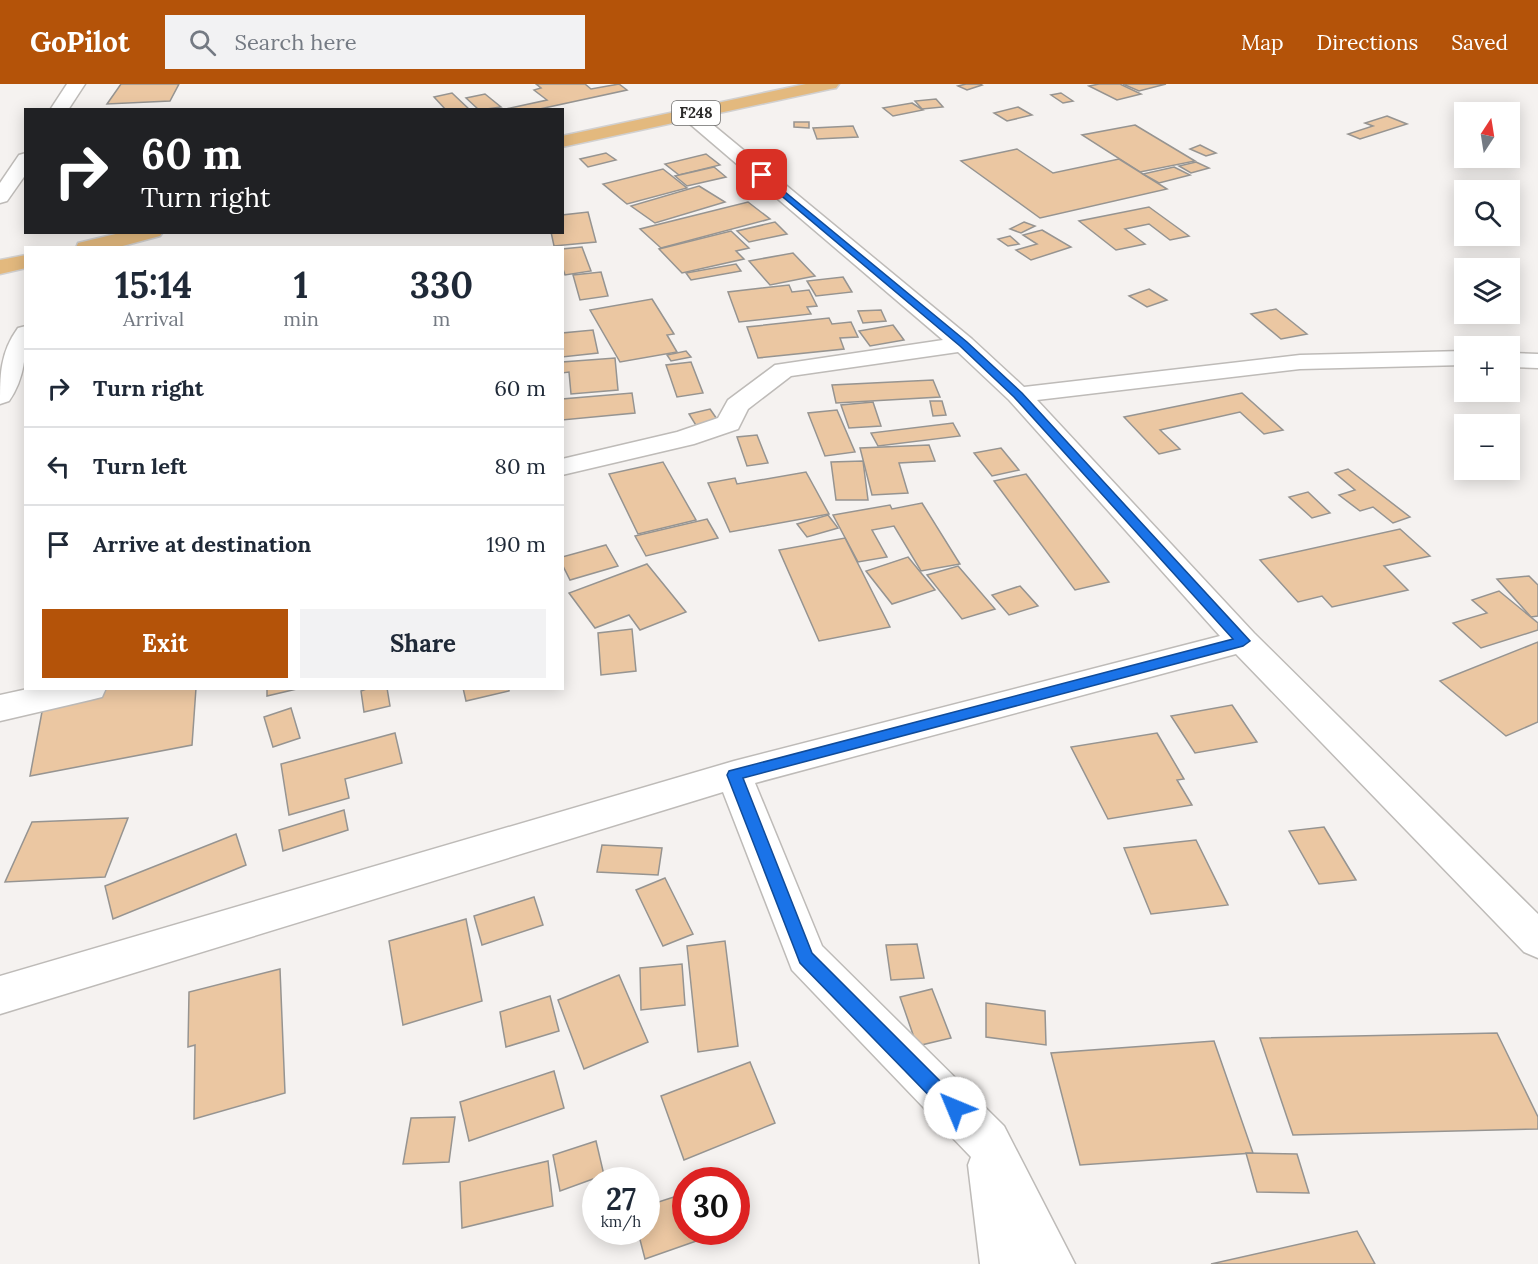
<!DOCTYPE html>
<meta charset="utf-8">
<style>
body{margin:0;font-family:Lora,serif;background:#f2f2f3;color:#1f2937;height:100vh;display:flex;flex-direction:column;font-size:22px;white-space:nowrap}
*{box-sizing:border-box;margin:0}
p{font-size:20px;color:#747a83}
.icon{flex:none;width:33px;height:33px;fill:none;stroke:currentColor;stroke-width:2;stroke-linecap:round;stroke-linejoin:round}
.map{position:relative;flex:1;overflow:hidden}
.sheet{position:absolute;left:24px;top:162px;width:540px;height:444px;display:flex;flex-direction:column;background:#fff;border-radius:0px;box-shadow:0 3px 15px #0003}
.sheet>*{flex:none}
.hud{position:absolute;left:24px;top:24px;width:540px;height:126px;border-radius:0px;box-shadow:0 3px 15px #0003;background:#202124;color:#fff;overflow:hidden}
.needle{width:39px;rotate:12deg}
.fabs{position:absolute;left:1454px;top:18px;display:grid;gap:12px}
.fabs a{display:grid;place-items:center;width:66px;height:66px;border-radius:0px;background:#fff;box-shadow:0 3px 15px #0003;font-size:30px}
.speed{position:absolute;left:582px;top:1083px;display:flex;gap:12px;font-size:30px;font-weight:700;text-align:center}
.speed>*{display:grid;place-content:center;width:78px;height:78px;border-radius:50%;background:#fff;box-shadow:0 3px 15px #0003;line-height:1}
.speed small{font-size:15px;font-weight:400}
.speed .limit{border:9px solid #d22;background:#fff;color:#111}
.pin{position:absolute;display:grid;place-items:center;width:51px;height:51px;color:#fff;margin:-26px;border-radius:12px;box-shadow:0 3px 9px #0006}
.me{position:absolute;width:66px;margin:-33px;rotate:315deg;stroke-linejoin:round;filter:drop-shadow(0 0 4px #0008)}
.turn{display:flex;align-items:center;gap:21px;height:126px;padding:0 18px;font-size:27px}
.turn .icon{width:78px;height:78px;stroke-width:2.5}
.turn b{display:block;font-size:42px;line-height:51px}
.eta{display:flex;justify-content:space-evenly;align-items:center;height:102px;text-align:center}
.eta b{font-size:36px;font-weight:800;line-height:42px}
.action{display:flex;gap:12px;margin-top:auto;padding:12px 18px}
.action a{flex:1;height:69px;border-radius:0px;background:#b45309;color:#fff;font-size:24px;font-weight:800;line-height:69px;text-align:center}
.action a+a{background:#f2f2f3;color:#1f2937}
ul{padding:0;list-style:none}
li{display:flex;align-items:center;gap:18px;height:78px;padding:0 18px;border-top:2px solid #e0e1e3}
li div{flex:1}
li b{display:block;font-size:22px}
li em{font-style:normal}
header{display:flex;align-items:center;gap:36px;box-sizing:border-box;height:84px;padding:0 30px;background:#b45309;color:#fff}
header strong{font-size:28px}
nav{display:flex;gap:33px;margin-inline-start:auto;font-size:21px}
.search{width:420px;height:54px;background:#f2f2f3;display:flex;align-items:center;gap:15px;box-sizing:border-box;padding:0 21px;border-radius:0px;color:#747a83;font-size:22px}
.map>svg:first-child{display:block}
.building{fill:#ebc7a2;stroke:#969491;stroke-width:1.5}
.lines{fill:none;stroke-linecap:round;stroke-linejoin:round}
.street-casing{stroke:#bebbb8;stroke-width:3}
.primary-casing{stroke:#d1d0d0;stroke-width:3}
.street{fill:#fff;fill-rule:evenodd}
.primary{fill:#e3b97e;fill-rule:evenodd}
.route{fill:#1a73e8;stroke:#114b97;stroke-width:1.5}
.labels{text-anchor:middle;stroke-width:4.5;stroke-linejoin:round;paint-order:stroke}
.shield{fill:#fff;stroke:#6b6b6a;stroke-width:1.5}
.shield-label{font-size:15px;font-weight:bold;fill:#2c2b2a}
</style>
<header>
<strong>GoPilot</strong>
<div class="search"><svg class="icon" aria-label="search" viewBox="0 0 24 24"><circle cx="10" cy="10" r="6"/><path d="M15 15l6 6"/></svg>Search here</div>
<nav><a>Map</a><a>Directions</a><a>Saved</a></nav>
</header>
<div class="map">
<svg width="1538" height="1180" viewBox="0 0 1538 1180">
<rect width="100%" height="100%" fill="#f5f2f0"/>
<g class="building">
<path d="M 121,0 L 179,0 L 170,17 L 107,20 Z"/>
<path d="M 536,0 L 585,0 L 591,5 L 619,0 L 627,6 L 535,26 L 501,26 L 547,16 L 534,6 L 541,4 Z"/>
<path d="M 966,0 L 980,0 L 982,1 L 967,6 L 958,2 Z"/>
<path d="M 1099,0 L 1120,0 L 1141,10 L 1117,16 L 1089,2 Z"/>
<path d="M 1123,0 L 1166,0 L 1139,7 Z"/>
<path d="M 452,9 L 470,26 L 446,26 L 434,13 Z"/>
<path d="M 1061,9 L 1073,17 L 1063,19 L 1051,11 Z"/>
<path d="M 485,10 L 501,23 L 479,26 L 466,14 Z"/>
<path d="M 936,15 L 943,23 L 922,25 L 915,17 Z"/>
<path d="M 912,19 L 923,26 L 893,32 L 883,24 Z"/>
<path d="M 1018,23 L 1032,31 L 1007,37 L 994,29 Z"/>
<path d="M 1387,32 L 1407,40 L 1360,55 L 1348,50 L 1373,42 L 1365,39 Z"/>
<path d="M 794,38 L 809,38 L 809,44 L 794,43 Z"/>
<path d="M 1135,41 L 1195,77 L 1140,88 L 1082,51 Z"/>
<path d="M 853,42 L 858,53 L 817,55 L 813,44 Z"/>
<path d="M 1200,61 L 1216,69 L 1206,72 L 1190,65 Z"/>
<path d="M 1017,65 L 1053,89 L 1119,75 L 1167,105 L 1040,134 L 961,77 Z"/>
<path d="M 606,69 L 616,76 L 588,83 L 580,75 Z"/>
<path d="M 706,70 L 720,81 L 679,91 L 665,80 Z"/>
<path d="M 1196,78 L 1209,84 L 1191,89 L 1179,82 Z"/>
<path d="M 714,83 L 726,93 L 687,102 L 675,92 Z"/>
<path d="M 1174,83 L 1190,91 L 1159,99 L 1143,90 Z"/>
<path d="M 663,85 L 687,104 L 627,120 L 603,100 Z"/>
<path d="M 699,102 L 725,118 L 655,139 L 631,122 Z"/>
<path d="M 748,118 L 770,135 L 661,164 L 640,145 Z"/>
<path d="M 1149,123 L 1189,152 L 1170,156 L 1149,140 L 1125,145 L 1145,160 L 1116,166 L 1079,137 Z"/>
<path d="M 588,128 L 596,158 L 554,162 L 551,148 L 562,148 L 562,131 Z"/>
<path d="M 775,138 L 787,150 L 749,158 L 737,147 Z"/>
<path d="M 1024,138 L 1035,142 L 1021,149 L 1010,145 Z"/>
<path d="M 1042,146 L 1071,163 L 1031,176 L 1016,166 L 1037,160 L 1023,151 Z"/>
<path d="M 731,147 L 749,164 L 736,167 L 744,175 L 682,189 L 659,165 Z"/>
<path d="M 1010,152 L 1019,160 L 1008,162 L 998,155 Z"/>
<path d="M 582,163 L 591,187 L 565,191 L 562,182 L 562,165 Z"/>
<path d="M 793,169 L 815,192 L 770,201 L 749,177 Z"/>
<path d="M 736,180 L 741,187 L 691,196 L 686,189 Z"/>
<path d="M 601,188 L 608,212 L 580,216 L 573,191 Z"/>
<path d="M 843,193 L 852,208 L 816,212 L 807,197 Z"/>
<path d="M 789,201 L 792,208 L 809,206 L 817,222 L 807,223 L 811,230 L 739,238 L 728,208 Z"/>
<path d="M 1149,205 L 1167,216 L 1147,223 L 1129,212 Z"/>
<path d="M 652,215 L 674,250 L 667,251 L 677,268 L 620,278 L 590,226 Z"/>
<path d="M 1276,225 L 1307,250 L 1281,255 L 1251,230 Z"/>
<path d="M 881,226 L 886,237 L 863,239 L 858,227 Z"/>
<path d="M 829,234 L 832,240 L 851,238 L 858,253 L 840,254 L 844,265 L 758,274 L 747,243 Z"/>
<path d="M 893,241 L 904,256 L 870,262 L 859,247 Z"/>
<path d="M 593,246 L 598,269 L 562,273 L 562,249 Z"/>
<path d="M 686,267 L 691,273 L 671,277 L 667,271 Z"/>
<path d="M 615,274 L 618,306 L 571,310 L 569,288 L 562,289 L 562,278 Z"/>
<path d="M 691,278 L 703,309 L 677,313 L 666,281 Z"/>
<path d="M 933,296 L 940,313 L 836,319 L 832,301 Z"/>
<path d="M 632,309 L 635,329 L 562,336 L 562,315 Z"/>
<path d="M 1242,309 L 1283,346 L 1264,350 L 1240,328 L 1160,346 L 1180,365 L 1159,370 L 1124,333 Z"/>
<path d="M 930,317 L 942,317 L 946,331 L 933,332 Z"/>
<path d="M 873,318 L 881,342 L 849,344 L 841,321 Z"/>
<path d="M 710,325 L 719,338 L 697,343 L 689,330 Z"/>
<path d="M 837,326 L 855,368 L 825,372 L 808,329 Z"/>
<path d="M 953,339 L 960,352 L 878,362 L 871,349 Z"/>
<path d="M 757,351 L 768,379 L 747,382 L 737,353 Z"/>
<path d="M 929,361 L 935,377 L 899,379 L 908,409 L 872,411 L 860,364 Z"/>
<path d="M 1001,364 L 1019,386 L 992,392 L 974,369 Z"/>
<path d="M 863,377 L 868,416 L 836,416 L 831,378 Z"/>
<path d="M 663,378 L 696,436 L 638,450 L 609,390 Z"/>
<path d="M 1348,385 L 1410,433 L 1393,439 L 1373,423 L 1360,427 L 1339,411 L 1355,406 L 1335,389 Z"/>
<path d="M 806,388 L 829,430 L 730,448 L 708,399 L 735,394 L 737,400 Z"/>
<path d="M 1026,390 L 1109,498 L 1075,506 L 994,397 Z"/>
<path d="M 1308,408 L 1330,429 L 1312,434 L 1289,413 Z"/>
<path d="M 922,419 L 960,480 L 921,487 L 894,442 L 872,446 L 887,473 L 858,478 L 833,431 L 890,421 L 892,425 Z"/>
<path d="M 828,431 L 838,444 L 807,453 L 797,440 Z"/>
<path d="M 707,435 L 718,454 L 646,472 L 635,452 Z"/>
<path d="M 1400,445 L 1430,472 L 1384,482 L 1408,506 L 1332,523 L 1322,512 L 1298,518 L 1260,476 Z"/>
<path d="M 845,454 L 890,543 L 819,557 L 779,466 Z"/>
<path d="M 606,461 L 618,482 L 570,496 L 562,480 L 562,473 Z"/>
<path d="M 908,473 L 935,506 L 892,520 L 866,487 Z"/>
<path d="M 647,480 L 686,528 L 640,546 L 629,531 L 595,544 L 569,509 Z"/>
<path d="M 958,482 L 995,525 L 962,535 L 927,491 Z"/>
<path d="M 1529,492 L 1538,501 L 1538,532 L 1531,533 L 1497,495 Z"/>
<path d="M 1020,502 L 1038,522 L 1009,531 L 992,511 Z"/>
<path d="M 1499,507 L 1538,539 L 1538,546 L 1481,564 L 1453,539 L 1487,529 L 1472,516 Z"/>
<path d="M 632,545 L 636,587 L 601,591 L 598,549 Z"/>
<path d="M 1538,558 L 1538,638 L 1506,652 L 1440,597 Z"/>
<path d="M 112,604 L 196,604 L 192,661 L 30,692 L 44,617 Z"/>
<path d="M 267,604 L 301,604 L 267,612 Z"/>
<path d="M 369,604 L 387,604 L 390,622 L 364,628 L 361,607 Z"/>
<path d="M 463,604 L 509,604 L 509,607 L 466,617 Z"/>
<path d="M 1232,621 L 1257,658 L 1195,669 L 1171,632 Z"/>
<path d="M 291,624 L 300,654 L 273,663 L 264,633 Z"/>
<path d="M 395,649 L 402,679 L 345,695 L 349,714 L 289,731 L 281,680 Z"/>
<path d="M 1157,649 L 1184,695 L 1177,696 L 1192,721 L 1108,735 L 1071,663 Z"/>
<path d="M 344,726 L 348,746 L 283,767 L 279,746 Z"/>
<path d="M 128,734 L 105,793 L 5,798 L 32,738 Z"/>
<path d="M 1324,743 L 1356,796 L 1319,800 L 1289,747 Z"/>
<path d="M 236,750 L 246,781 L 113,835 L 105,802 Z"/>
<path d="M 1196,756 L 1228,821 L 1151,830 L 1124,764 Z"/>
<path d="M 602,761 L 662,764 L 658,791 L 597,788 Z"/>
<path d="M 665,794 L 693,850 L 663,862 L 636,806 Z"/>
<path d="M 534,813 L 543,841 L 482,861 L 474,832 Z"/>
<path d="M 466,835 L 482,917 L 403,941 L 389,857 Z"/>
<path d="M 725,857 L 738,962 L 698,968 L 687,862 Z"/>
<path d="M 917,860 L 924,894 L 891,896 L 886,861 Z"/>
<path d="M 682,880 L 685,921 L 641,926 L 640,884 Z"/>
<path d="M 280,885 L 285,1009 L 194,1035 L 195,961 L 188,963 L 189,908 Z"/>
<path d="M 619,891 L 648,958 L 584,985 L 558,916 Z"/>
<path d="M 932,905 L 951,954 L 917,962 L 900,913 Z"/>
<path d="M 550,912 L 559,947 L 506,963 L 500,928 Z"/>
<path d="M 986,919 L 1045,927 L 1046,961 L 986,953 Z"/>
<path d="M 1497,949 L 1538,1033 L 1538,1045 L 1293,1051 L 1260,954 Z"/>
<path d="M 1214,957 L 1253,1069 L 1080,1081 L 1051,969 Z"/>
<path d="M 750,978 L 775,1039 L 684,1076 L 661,1012 Z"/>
<path d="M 554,987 L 564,1024 L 469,1057 L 460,1018 Z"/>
<path d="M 455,1033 L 449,1078 L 403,1080 L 411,1034 Z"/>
<path d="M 596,1057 L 604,1091 L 560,1107 L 553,1071 Z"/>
<path d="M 1246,1069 L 1297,1070 L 1309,1109 L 1257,1108 Z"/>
<path d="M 548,1077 L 553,1122 L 462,1144 L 460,1098 Z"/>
<path d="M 686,1109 L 686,1148 L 722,1148 L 645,1175 L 638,1148 L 646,1148 L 646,1122 Z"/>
<path d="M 1357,1147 L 1375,1180 L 1211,1180 Z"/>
</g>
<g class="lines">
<defs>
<g id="street">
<path d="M 67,0 L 85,0 L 68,26 L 50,26 Z"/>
<path d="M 689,25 L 695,26 L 972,255 L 1024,303 L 1300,271 L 1464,267 L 1464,281 L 1300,285 L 1037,316 L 1254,549 L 1538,830 L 1538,874 L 1524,868 L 1236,570 L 755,699 L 822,862 L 1004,1042 L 1075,1180 L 980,1180 L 968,1081 L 971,1073 L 792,886 L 723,708 L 0,930 L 0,892 L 734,677 L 1220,552 L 1009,316 L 958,268 L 791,292 L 748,325 L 738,345 L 694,360 L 562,391 L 562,375 L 677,348 L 718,334 L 728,316 L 775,281 L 943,256 L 683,34 L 680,30 L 683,26 Z"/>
<path d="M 26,69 L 26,90 L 7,117 L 0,119 L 0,99 L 19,71 Z"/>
<path d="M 26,242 C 26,269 25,294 9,317 L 0,320 C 0,291 0,269 18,244 Z"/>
<path d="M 1509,269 L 1538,270 L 1538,284 L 1509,283 Z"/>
<path d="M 32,604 L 106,604 L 102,613 L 90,616 L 0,637 L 0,611 Z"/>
</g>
<g id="primary">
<path d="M 806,0 L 839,0 L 836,4 L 830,5 L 562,63 L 562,52 Z"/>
<path d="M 124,148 L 163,148 L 160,152 L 115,164 L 76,164 L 78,159 Z"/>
<path d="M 26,171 L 26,184 L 0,190 L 0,176 Z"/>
</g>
</defs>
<use href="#street" class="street-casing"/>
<use href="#primary" class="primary-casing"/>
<use href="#street" class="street"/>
<use href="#primary" class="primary"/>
</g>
<path class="route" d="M 762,89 L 967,258 L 1022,309 L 1250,557 L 1243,562 L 743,694 L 812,869 L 961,1018 L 964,1024 L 961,1031 L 955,1034 L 948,1031 L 800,879 L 727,691 L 729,687 L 1233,555 L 1014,313 L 960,262 L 759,93 L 759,90 Z"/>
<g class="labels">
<rect class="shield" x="672" y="17" width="48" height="24" rx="4.5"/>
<g class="shield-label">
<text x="696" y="34">F248</text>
</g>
</g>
</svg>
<div class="fabs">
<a><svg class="needle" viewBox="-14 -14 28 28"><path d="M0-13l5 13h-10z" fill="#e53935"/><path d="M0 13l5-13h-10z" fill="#747a83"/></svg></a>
<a><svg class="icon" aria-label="search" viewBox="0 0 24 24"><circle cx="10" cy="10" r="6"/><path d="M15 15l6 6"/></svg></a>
<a><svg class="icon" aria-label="layers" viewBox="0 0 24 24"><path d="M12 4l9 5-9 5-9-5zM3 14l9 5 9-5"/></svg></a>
<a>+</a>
<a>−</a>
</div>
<div class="speed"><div>27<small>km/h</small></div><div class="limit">30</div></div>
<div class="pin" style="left:762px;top:91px;background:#d93025"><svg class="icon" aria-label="arrive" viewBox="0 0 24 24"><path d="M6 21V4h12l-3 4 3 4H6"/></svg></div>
<svg class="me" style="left:955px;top:1024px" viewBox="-20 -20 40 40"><circle r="19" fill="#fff"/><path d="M0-13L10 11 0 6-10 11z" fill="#1a73e8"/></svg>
<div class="hud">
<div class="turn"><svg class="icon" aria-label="right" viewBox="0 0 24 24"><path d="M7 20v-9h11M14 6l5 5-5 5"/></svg><div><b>60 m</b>Turn right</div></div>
</div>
<section class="sheet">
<div class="eta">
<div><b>15:14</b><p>Arrival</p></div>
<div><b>1</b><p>min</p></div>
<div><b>330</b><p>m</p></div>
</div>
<ul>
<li><svg class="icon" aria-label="right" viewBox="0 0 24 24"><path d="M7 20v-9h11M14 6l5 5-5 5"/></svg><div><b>Turn right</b></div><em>60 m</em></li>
<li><svg class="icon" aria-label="left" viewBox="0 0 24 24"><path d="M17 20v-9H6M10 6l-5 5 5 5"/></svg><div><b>Turn left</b></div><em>80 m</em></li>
<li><svg class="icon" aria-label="arrive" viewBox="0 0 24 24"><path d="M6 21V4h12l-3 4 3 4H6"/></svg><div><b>Arrive at destination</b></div><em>190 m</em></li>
</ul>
<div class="action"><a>Exit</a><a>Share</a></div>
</section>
</div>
